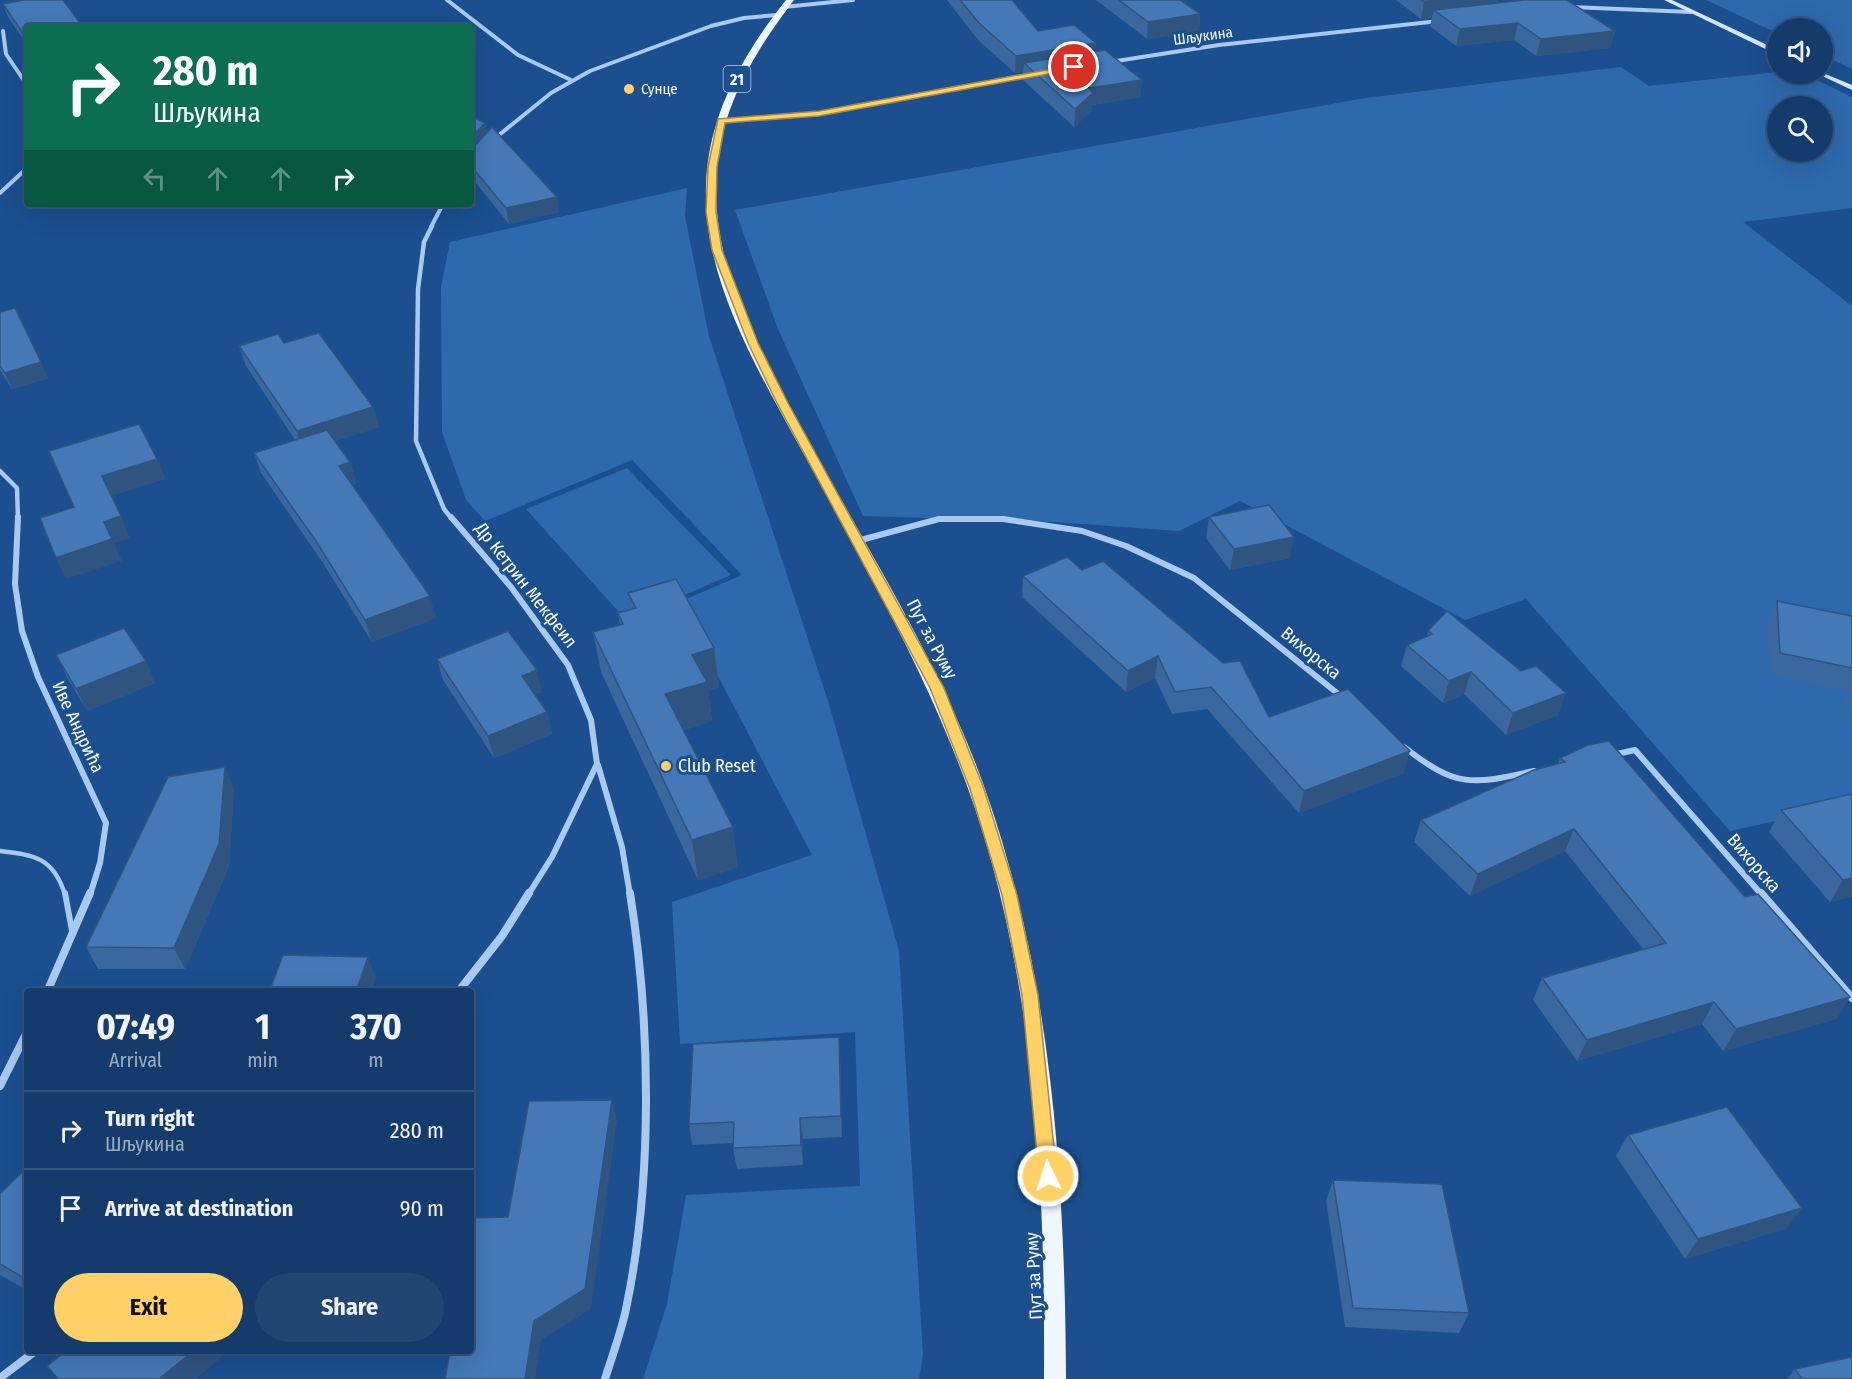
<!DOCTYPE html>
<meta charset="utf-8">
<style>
body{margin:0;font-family:"Fira Sans Condensed",sans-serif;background:#214673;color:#f1f3f6;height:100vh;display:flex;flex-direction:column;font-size:22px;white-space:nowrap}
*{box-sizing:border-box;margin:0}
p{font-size:20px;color:#9dadc1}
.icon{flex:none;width:33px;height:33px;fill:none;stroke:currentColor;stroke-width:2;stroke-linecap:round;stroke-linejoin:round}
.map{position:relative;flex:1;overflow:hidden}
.details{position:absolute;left:24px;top:988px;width:450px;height:366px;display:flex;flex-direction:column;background:#143b6b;border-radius:6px;box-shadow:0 6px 24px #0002,0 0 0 2px #33557e}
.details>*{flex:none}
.guide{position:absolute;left:24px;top:24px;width:450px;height:183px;border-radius:6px;box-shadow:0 6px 24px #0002,0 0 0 2px #33557e;background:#0b6e4f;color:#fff;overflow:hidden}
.tools{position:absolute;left:1767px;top:18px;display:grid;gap:12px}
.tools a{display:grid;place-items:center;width:66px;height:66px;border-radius:50%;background:#143b6b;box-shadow:0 6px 24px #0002,0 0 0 2px #33557e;font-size:30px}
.pin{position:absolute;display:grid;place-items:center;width:51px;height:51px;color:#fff;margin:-26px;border:3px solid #fff;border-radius:50%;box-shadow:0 2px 6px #0007}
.me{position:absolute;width:66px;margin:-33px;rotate:356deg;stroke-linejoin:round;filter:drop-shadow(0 0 4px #0008)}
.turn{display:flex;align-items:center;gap:21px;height:126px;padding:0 30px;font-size:27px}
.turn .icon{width:78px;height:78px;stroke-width:2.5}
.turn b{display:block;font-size:42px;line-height:51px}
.lanes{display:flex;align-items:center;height:57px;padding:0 30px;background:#0003;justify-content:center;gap:30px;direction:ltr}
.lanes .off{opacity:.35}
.eta{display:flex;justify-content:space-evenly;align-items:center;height:102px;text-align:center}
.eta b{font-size:36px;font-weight:700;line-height:42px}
.action{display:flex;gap:12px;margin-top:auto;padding:12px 30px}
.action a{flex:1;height:69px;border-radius:36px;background:#ffd166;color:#111;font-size:24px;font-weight:700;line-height:69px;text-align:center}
.action a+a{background:#214673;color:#f1f3f6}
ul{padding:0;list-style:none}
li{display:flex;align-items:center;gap:18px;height:78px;padding:0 30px;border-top:2px solid #33557e}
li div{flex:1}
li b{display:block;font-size:22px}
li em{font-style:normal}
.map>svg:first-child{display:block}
.green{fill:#2e69ad;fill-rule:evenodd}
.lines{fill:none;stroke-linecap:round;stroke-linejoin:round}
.lane-far1{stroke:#a9c9ee;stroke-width:4.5}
.lane{stroke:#a9c9ee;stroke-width:6}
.street-far3{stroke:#a9c9ee;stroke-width:4}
.street-far2{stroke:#a9c9ee;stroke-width:4.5}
.street-far1{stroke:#a9c9ee;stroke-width:6}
.street{stroke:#a9c9ee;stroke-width:8}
.secondary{fill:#d6e6fa;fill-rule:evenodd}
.primary{fill:#f0f6ff;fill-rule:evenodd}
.wall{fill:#3a679d}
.shaded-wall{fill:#305480}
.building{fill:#4478b7;stroke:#305480;stroke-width:1.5}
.route{fill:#ffd166;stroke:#a68842;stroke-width:1.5}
.poi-dot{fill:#ffd166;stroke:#1b4f8f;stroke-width:2}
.labels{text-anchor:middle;stroke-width:6;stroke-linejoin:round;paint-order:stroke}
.far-street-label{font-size:15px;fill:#fff;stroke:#1b4f8f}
.far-poi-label{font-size:15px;fill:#fff;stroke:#1b4f8f;text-anchor:start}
.shield{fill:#1b4f8f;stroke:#bbcadd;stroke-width:1.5}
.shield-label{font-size:16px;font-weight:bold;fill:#fff}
.street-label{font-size:18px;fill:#fff;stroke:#1b4f8f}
.poi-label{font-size:18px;fill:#fff;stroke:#1b4f8f;text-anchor:start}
</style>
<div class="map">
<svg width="1852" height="1379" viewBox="0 0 1852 1379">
<rect width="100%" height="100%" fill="#1b4f8f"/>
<g class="green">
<path d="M 1706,0 L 1852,0 L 1852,69 L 1823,55 L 1822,28 L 1778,28 L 1777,33 Z"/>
<path d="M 1621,67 L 1649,86 L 1777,72 L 1804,74 L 1852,97 L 1852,208 L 1743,222 L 1852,306 L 1852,804 L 1730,831 L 1526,599 L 1465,620 L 1240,501 L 1179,531 L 1055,522 L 863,516 L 778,329 L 735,210 L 1365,98 ZM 1778,106 L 1822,106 L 1822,152 L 1778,152 Z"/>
<path d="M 687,188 L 685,216 L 709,336 L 829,704 L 899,951 L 923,1355 L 919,1379 L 643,1379 L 667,1304 L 686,1195 L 860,1186 L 855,1032 L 680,1044 L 672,902 L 812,855 L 679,602 L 742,575 L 632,460 L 485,521 L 466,500 L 442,432 L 441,287 L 450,242 Z"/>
<path d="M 627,468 L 731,575 L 645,612 L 618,611 L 526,509 Z"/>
</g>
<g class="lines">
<path class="lane-far1" d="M 0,851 C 35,855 54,858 65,895"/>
<path class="lane" d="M 65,893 L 72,931"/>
<g class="street-far3">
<path d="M 447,0 L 518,55 L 571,80"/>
<path d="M 784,7 L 853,0"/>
<path d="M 1571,7 L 1691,12"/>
<path d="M 3,31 L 6,54 L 27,85"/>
<path d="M 1110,62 L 1219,45 L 1439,21"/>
<path d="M 721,121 L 819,113 L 1028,75"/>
<path d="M 494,139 L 551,93 L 590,71 L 711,26 L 744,18 L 777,15"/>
<path d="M 0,193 L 27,168"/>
<path d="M 431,227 L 443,204"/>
</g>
<g class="street-far2">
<path d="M 432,226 L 424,242 L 418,289 L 416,441 L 444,509 L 452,519"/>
<path d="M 0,471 L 17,488 L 18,519"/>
</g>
<g class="street-far1">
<path d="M 18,517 L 15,584 L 22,631 L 38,677 L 106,823 L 100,863 L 90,895"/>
<path d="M 451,517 L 511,587 L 568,665 L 591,720 L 597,764 L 552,857 L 528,895"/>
<path d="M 857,541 L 939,519 L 1003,519 L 1082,531 L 1126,546 L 1194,578 L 1342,697"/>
<path d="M 1404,747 C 1457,788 1471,785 1534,771"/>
<path d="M 1612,755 L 1635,750 L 1762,895"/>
<path d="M 598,765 L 622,847 L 630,895"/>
</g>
<g class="street">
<path d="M 1761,893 L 1852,998"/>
<path d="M 47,992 L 90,893"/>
<path d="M 458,992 L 502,936 L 529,893"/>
<path d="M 0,1086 L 27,1032"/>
<path d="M 0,1378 L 34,1352"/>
<path d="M 605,1379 C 612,1356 621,1333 626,1309 C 653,1180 651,1024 630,893"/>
</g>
<g class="secondary">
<path d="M 1664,0 L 1672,0 L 1778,50 L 1778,55 Z"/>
<path d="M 1823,73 L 1852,85 L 1852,90 L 1818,74 Z"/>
</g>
<path class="primary" d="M 786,0 L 794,0 C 752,55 716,115 716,187 C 715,286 773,376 819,460 C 878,567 944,673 985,789 C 1052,979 1065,1180 1066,1379 L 1044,1379 C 1045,1205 1038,1029 991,860 C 963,760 919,667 870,576 C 846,530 821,485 796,440 C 754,363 703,277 706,186 C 708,115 743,54 786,0 Z"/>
</g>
<g class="wall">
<path d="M 947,0 L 1012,0 L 1038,31 L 1096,43 L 1095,52 L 1142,80 L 1140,97 L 1092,105 L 1092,110 L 1074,127 L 1023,80 L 1023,72 L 1015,73 L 978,40 Z"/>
<path d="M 1096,0 L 1180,0 L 1200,14 L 1199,31 L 1147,39 Z"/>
<path d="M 1396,0 L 1498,0 L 1497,3 L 1615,31 L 1610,48 L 1536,56 L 1514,40 L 1456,46 L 1430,26 L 1432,17 L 1421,19 Z"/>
<path d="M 3,4 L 27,27 L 27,45 L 8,17 Z"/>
<path d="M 471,116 L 485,123 L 487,133 L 557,197 L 559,212 L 509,224 L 471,177 Z"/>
<path d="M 0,312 L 48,378 L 12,389 L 0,370 Z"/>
<path d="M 284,343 L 373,407 L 379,427 L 335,441 L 350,462 L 356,483 L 352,485 L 436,618 L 372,642 L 323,563 L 261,473 L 254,453 L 295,440 L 246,366 L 239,346 Z"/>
<path d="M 1209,517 L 1290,558 L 1230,570 L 1206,538 Z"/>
<path d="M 1082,570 L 1269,717 L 1404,773 L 1299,813 L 1207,709 L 1172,714 L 1155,678 L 1126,692 L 1022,597 L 1023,576 Z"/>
<path d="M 628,593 L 714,648 L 719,687 L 708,691 L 712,721 L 684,730 L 738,867 L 698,880 L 601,672 L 593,632 L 620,625 L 618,613 L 631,609 Z"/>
<path d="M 1777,601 L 1852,616 L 1852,681 L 1847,691 L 1770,675 L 1767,622 Z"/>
<path d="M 1428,631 L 1558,715 L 1506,735 L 1464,694 L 1443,703 L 1401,666 L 1407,645 L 1427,637 Z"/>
<path d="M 56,655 L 155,683 L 87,711 L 67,677 Z"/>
<path d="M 437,659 L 542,692 L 535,694 L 547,712 L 552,734 L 494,758 L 443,680 Z"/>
<path d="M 1852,682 L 1852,729 L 1845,695 Z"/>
<path d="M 1560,758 L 1745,897 L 1850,997 L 1836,1019 L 1723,1051 L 1702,1024 L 1577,1061 L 1533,1000 L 1542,978 L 1644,950 L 1565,851 L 1470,896 L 1414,842 L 1421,820 L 1558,764 Z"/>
<path d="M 234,788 L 229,866 L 185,969 L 98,969 L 86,947 Z"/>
<path d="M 1852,794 L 1852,896 L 1830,902 L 1769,832 L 1781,810 Z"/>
<path d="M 840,1058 L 842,1137 L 803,1139 L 803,1165 L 737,1169 L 733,1148 L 734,1143 L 692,1145 L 689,1124 Z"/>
<path d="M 1628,1135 L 1787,1228 L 1685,1259 L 1616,1156 Z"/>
<path d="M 27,1167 L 27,1290 L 0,1275 L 0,1194 Z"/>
<path d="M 1333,1180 L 1469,1313 L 1459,1333 L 1345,1327 L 1326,1200 Z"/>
<path d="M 1795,1369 L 1852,1379 L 1787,1379 Z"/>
</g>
<g class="shaded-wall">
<path d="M 1447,0 L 1498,0 L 1495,11 L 1434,10 L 1432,17 L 1421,19 L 1424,2 Z"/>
<path d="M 1200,14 L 1199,31 L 1147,39 L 1148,22 Z"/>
<path d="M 1518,23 L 1514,40 L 1456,46 L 1460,29 Z"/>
<path d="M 1615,31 L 1610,48 L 1536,56 L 1541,39 Z"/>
<path d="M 1096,43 L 1095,60 L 1024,63 L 1023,72 L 1015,73 L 1016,56 Z"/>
<path d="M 1142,80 L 1140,97 L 1092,105 L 1092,110 L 1074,127 L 1075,109 L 1089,88 Z"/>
<path d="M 485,123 L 488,138 L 471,157 L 471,138 Z"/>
<path d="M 557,197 L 559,212 L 509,224 L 506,208 Z"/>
<path d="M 41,362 L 48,378 L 12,389 L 5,373 Z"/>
<path d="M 373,407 L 379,427 L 303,451 L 297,431 Z"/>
<path d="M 157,459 L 166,479 L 111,496 L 102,476 Z"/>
<path d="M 350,462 L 356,483 L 345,487 L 339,466 Z"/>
<path d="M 121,516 L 130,538 L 114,543 L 122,561 L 66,579 L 56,558 L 104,522 Z"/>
<path d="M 1294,537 L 1290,558 L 1230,570 L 1234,549 Z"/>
<path d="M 430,596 L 436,618 L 372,642 L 365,620 Z"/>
<path d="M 714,648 L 719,687 L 708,691 L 712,721 L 671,734 L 665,694 L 692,655 Z"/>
<path d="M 1158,656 L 1155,678 L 1126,692 L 1128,671 Z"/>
<path d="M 146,661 L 155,683 L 87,711 L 76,689 Z"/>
<path d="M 537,670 L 542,692 L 527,697 L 522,676 Z"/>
<path d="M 1471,672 L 1464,694 L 1443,703 L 1449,681 Z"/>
<path d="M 1566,693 L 1558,715 L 1506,735 L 1513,713 Z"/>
<path d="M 547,712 L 552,734 L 494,758 L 488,736 Z"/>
<path d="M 1410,751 L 1404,773 L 1299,813 L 1304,791 Z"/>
<path d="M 225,767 L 234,788 L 229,866 L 185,969 L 174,948 Z"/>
<path d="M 733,827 L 738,867 L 698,880 L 692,840 Z"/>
<path d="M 1574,829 L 1565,851 L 1470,896 L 1478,874 Z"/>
<path d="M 1852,878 L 1852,896 L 1830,902 L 1843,880 Z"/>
<path d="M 368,957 L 376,978 L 372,992 L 356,992 Z"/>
<path d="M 1850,997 L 1836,1019 L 1723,1051 L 1736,1029 Z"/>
<path d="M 1714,1002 L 1702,1024 L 1577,1061 L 1587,1040 Z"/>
<path d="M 839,1037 L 840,1058 L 842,1137 L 841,1116 Z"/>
<path d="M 612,1100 L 617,1120 L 591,1309 L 541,1340 L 535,1379 L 525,1379 L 534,1321 Z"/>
<path d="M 800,1118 L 803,1139 L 803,1165 L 801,1145 Z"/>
<path d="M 1802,1208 L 1787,1228 L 1685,1259 L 1698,1239 Z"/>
<path d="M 192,1352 L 228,1352 L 195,1379 L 159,1379 Z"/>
</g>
<g class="building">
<path d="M 23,0 L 63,0 L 83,27 L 27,27 L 27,39 L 3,4 Z"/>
<path d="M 960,0 L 1012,0 L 1038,31 L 1074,25 L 1096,43 L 1016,56 L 979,23 Z"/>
<path d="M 1119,0 L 1180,0 L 1200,14 L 1148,22 Z"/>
<path d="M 1421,0 L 1447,0 L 1424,2 Z"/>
<path d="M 1524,0 L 1567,0 L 1615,31 L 1541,39 L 1518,23 L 1460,29 L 1434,10 Z"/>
<path d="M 1105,50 L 1142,80 L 1089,88 L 1093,93 L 1075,109 L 1024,63 Z"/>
<path d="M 471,116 L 485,123 L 471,138 Z"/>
<path d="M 492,127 L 557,197 L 506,208 L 471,166 L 471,150 Z"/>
<path d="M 15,308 L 41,362 L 5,373 L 0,366 L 0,312 Z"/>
<path d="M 319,333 L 373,407 L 297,431 L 239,346 L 278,334 L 284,343 Z"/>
<path d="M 139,424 L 157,459 L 102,476 L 121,516 L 104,522 L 112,539 L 56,558 L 40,518 L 74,507 L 49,451 Z"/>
<path d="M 327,430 L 350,462 L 339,466 L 430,596 L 365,620 L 316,541 L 254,453 Z"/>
<path d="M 1269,505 L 1294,537 L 1234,549 L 1209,517 Z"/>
<path d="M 1067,557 L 1082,570 L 1103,561 L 1223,663 L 1240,661 L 1269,717 L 1348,689 L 1410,751 L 1304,791 L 1211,687 L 1175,692 L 1158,656 L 1128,671 L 1023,576 Z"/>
<path d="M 676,579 L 714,648 L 692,655 L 707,682 L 665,694 L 733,827 L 692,840 L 593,632 L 623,624 L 618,613 L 636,608 L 628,593 Z"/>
<path d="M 1777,601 L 1852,616 L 1852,668 L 1780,653 Z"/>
<path d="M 1447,611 L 1521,671 L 1536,666 L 1566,693 L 1513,713 L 1471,672 L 1449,681 L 1407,645 L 1432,634 L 1428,631 Z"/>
<path d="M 124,628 L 146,661 L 76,689 L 56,655 Z"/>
<path d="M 508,631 L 537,670 L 522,676 L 547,712 L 488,736 L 437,659 Z"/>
<path d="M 1609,741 L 1745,897 L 1758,894 L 1850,997 L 1736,1029 L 1714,1002 L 1587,1040 L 1542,978 L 1666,943 L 1574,829 L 1478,874 L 1421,820 L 1534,770 L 1565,762 L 1560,758 L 1588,745 Z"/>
<path d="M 225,767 L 219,844 L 174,948 L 86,947 L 168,777 Z"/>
<path d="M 1852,794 L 1852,878 L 1843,880 L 1781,810 Z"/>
<path d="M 283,955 L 368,957 L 356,992 L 269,992 Z"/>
<path d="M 839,1037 L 841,1116 L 800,1118 L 801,1145 L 733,1148 L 734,1122 L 689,1124 L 693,1044 Z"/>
<path d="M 612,1100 L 585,1289 L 534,1321 L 525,1379 L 445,1379 L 450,1352 L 471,1352 L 471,1218 L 508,1217 L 529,1101 Z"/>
<path d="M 1727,1107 L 1802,1208 L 1698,1239 L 1628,1135 Z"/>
<path d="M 27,1167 L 27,1274 L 24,1278 L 0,1264 L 0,1194 Z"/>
<path d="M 1333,1180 L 1442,1184 L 1469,1313 L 1353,1308 Z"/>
<path d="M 65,1352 L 192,1352 L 159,1379 L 58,1379 L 47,1366 Z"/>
<path d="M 1852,1357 L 1852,1379 L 1802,1379 L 1795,1369 Z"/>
</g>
<path class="route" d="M 1074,65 L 1076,69 L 819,116 L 725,123 L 717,167 L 716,212 L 722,250 L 758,343 L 788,403 L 944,688 L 984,789 L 1017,895 L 1038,995 L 1057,1176 L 1055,1182 L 1048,1184 L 1042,1182 L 1039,1176 L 1022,995 L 1002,895 L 970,789 L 930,688 L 777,403 L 748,343 L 712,250 L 706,212 L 708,167 L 718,119 L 819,111 Z"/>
<g class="poi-dot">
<circle cx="629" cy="89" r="6"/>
<circle cx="666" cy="766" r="6"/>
</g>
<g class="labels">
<g class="far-street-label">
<text transform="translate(1203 36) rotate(-8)" y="5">Шљукина</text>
</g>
<g class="far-poi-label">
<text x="641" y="94">Сунце</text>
</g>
<rect class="shield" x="723.5" y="66" width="27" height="26" rx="4.5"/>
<g class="shield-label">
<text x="737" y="85">21</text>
</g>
<g class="street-label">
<text transform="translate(526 585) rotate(52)" y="6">Др Кетрин Мекфеил</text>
<text transform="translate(932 639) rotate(62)" y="6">Пут за Руму</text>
<text transform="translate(1311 653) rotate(39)" y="6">Вихорска</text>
<text transform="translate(78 727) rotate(65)" y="6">Иве Андрића</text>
<text transform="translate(1754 863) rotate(49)" y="6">Вихорска</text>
<text transform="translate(1034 1276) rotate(-93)" y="6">Пут за Руму</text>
</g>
<g class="poi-label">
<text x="678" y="772">Club Reset</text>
</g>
</g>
</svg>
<div class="tools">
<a><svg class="icon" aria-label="sound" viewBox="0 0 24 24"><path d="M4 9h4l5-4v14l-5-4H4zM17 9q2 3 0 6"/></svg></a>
<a><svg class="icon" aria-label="search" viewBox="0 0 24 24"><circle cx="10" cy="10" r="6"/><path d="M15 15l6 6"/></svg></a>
</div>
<div class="pin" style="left:1074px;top:67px;background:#d93025"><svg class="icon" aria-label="arrive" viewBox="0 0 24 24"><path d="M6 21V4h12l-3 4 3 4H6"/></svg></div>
<svg class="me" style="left:1048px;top:1176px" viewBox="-20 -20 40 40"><circle r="17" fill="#ffd166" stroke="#fff" stroke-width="3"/><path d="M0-11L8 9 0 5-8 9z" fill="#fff"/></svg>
<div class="guide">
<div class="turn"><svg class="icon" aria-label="right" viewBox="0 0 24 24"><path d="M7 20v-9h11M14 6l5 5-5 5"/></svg><div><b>280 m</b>Шљукина</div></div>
<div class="lanes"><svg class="icon off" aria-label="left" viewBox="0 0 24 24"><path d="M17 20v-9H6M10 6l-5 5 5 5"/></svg><svg class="icon off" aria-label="ahead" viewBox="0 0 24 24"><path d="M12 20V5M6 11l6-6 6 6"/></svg><svg class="icon off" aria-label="ahead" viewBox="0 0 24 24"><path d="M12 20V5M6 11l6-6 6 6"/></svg><svg class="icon" aria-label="right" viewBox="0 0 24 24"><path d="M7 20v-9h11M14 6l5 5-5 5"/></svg></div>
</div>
<section class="details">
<div class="eta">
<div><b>07:49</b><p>Arrival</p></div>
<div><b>1</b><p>min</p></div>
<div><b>370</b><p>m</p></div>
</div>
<ul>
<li><svg class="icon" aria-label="right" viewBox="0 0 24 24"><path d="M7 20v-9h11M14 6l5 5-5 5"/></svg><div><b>Turn right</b><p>Шљукина</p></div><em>280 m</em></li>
<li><svg class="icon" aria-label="arrive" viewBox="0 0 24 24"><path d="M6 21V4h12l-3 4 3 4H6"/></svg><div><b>Arrive at destination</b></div><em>90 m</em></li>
</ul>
<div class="action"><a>Exit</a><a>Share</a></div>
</section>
</div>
